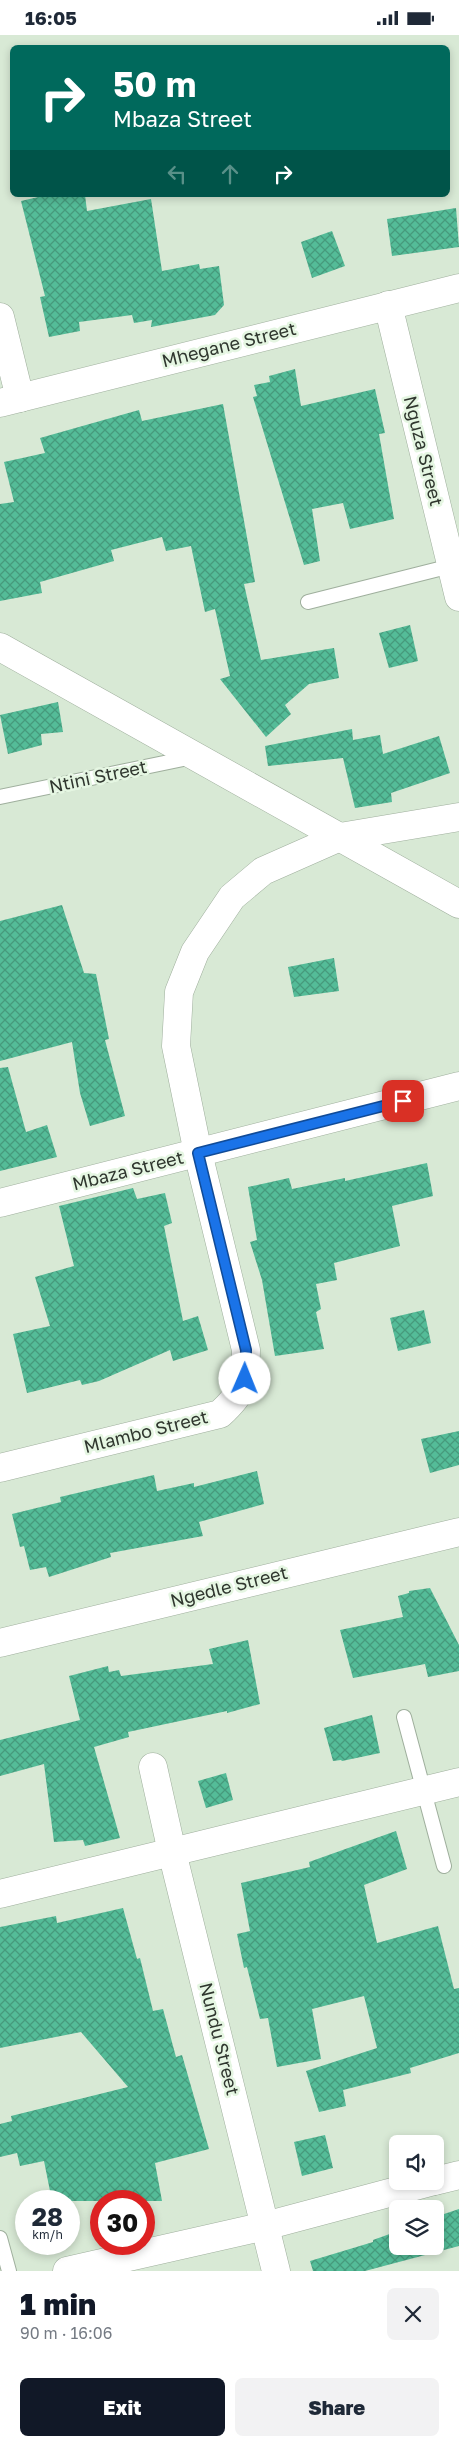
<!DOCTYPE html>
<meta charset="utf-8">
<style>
body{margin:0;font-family:"Golos Text",sans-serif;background:#f2f2f3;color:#1f2937;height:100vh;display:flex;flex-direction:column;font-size:19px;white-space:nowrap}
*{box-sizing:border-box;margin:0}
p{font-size:16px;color:#747a83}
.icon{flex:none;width:28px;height:28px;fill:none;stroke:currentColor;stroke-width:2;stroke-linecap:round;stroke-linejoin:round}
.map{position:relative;height:2236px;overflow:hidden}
.sheet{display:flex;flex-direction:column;background:#fff;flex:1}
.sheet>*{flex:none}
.banner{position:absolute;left:10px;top:10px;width:440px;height:152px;border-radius:8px;box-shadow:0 2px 8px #0003;background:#00695c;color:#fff;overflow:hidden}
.controls{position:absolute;left:389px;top:2100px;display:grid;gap:10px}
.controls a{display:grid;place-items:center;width:55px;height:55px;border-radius:8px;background:#fff;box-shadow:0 2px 8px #0003;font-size:25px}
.speed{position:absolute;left:15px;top:2155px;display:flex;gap:10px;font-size:25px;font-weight:700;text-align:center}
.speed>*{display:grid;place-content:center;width:65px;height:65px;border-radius:50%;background:#fff;box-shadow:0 2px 8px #0003;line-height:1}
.speed small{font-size:12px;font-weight:400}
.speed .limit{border:8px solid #d22;background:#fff;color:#111}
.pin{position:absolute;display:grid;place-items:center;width:42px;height:42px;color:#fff;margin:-21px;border-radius:10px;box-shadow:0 2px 8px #0006}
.me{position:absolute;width:55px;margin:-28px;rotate:1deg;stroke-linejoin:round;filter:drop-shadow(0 0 4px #0008)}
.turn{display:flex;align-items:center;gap:18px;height:105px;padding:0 20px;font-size:22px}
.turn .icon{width:65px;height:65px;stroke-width:2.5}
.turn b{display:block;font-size:35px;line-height:42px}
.lanes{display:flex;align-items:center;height:48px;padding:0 20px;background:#0003;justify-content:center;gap:25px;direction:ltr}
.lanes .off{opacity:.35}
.round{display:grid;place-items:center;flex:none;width:52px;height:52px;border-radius:8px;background:#f2f2f3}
.summary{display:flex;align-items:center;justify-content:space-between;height:85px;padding:0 20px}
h1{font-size:30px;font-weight:800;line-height:38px;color:#111827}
.primary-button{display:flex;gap:10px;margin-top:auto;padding:10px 20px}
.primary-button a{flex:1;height:58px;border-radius:8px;background:#111827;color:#fff;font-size:20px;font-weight:800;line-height:58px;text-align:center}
.primary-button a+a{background:#f2f2f3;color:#1f2937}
.status{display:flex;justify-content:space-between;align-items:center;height:35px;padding:0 25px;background:#fff;direction:ltr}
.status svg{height:14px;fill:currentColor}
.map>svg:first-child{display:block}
.building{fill:url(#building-cross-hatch)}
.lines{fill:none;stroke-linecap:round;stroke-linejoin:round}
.lane-casing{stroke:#9faf9d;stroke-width:16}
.street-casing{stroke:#9faf9d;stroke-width:29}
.secondary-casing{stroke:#9faf9d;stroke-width:29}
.lane{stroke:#fff;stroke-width:14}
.street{stroke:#fff;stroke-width:28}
.secondary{stroke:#fff;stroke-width:28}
.route-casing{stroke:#114b97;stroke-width:12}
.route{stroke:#1a73e8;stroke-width:9}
.labels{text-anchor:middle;stroke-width:5;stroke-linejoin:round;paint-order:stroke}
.street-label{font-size:18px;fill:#2f362e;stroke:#e5f6e2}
</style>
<div class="status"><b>16:05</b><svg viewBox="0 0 49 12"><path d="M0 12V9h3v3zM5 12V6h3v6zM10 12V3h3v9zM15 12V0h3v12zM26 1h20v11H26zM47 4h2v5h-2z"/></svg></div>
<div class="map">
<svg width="459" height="2236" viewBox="0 0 459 2236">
<defs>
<pattern id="building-cross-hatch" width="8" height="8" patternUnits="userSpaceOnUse" patternTransform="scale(1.25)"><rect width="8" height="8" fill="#54bc98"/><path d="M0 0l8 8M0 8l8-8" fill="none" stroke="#469a7c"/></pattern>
</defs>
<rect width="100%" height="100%" fill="#d8e9d5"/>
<g class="building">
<path d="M 47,160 L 85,160 L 87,176 L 151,164 L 162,236 L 199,229 L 200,234 L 219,231 L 224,270 L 215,280 L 151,292 L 152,285 L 134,288 L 132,280 L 79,287 L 80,296 L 49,302 L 40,262 L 45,261 L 21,166 Z"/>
<path d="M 456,173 L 459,212 L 392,221 L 387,184 Z"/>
<path d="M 332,196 L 345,231 L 312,243 L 301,207 Z"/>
<path d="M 295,334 L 301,371 L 375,354 L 385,398 L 379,399 L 394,484 L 350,494 L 343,468 L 312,474 L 320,526 L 304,530 L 253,362 L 257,361 L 254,350 L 270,347 L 269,341 Z"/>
<path d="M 223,369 L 255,547 L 244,549 L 261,625 L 334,613 L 339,643 L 309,649 L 285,670 L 291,679 L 266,702 L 220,644 L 230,641 L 215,574 L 205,577 L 191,511 L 166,516 L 162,502 L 111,515 L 114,526 L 40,547 L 42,558 L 0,566 L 0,469 L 14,467 L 4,427 L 45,418 L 40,403 L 139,375 L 142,386 Z"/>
<path d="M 410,590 L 418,626 L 389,633 L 379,598 Z"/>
<path d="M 58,667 L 63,697 L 41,699 L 42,710 L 8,719 L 0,680 Z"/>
<path d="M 352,694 L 353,705 L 380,700 L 383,719 L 439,701 L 450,738 L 391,758 L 392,767 L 355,773 L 343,723 L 268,731 L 265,711 Z"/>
<path d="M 62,870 L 84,938 L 96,939 L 109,1004 L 105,1005 L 125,1081 L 90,1091 L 80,1058 L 72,1007 L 0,1026 L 0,886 Z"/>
<path d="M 334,923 L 339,956 L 294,962 L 288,932 Z"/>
<path d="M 8,1032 L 26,1097 L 47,1090 L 57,1122 L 0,1136 L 0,1033 Z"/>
<path d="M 427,1128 L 433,1161 L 392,1171 L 400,1211 L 334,1228 L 337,1245 L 316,1249 L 321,1274 L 316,1277 L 324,1314 L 275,1321 L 262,1245 L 250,1207 L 257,1205 L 248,1152 L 289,1143 L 292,1154 L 345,1143 L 345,1146 Z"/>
<path d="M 133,1153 L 137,1164 L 165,1158 L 172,1188 L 164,1191 L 183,1286 L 198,1281 L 208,1315 L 173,1326 L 170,1315 L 99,1346 L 82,1350 L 80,1345 L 27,1358 L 13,1299 L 50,1291 L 35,1242 L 74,1231 L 59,1171 Z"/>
<path d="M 424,1275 L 431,1308 L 398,1316 L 390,1283 Z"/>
<path d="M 459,1396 L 459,1430 L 430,1438 L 421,1404 Z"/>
<path d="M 257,1436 L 264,1469 L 199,1487 L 203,1501 L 110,1518 L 111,1522 L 49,1542 L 46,1532 L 30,1535 L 24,1511 L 20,1512 L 12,1479 L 61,1467 L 60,1462 L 154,1440 L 157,1456 L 194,1448 L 194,1452 Z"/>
<path d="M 430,1553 L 459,1610 L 459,1636 L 428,1642 L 425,1629 L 353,1643 L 340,1595 L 403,1582 L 398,1561 L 409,1558 L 409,1556 Z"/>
<path d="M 248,1605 L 260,1669 L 227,1678 L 227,1676 L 128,1697 L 129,1702 L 94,1712 L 120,1803 L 85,1811 L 83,1805 L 54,1807 L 44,1729 L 0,1741 L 0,1705 L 80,1685 L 69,1641 L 108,1631 L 109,1637 L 119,1635 L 121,1641 L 213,1629 L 209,1614 Z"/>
<path d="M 372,1680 L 380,1718 L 342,1726 L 341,1725 L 333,1726 L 324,1693 Z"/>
<path d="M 226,1738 L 233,1765 L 206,1773 L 198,1746 Z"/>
<path d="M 396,1796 L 407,1834 L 364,1850 L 377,1908 L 438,1891 L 454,1954 L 459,1953 L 459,2018 L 410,2033 L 411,2038 L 343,2055 L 346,2071 L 319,2077 L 306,2036 L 377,2013 L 364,1961 L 312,1974 L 321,2024 L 277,2032 L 268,1983 L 260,1984 L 247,1932 L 244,1933 L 237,1899 L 250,1896 L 241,1848 L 310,1832 L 309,1827 Z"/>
<path d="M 123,1873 L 137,1924 L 140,1923 L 153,1976 L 163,1974 L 176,2022 L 182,2020 L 209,2114 L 155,2128 L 162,2166 L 52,2166 L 44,2126 L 20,2131 L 17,2118 L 0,2122 L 0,2089 L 12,2086 L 11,2081 L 128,2052 L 81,1997 L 0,2013 L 0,1892 L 56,1881 L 57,1888 Z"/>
<path d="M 325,2100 L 333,2133 L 302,2141 L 294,2107 Z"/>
<path d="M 459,2174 L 459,2211 L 365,2236 L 313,2236 L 310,2226 L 373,2207 L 373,2205 L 398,2196 L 398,2211 L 435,2211 L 435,2182 Z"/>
</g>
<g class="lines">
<defs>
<g id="lane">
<path d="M 308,567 L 451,531"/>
<path d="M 0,762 L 193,722"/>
<path d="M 404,1682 L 444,1831"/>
<path d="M 0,2203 L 9,2236"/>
</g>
<g id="street">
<path d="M 388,270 L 459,562"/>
<path d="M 0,282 L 20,363"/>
<path d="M 0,368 L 459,253"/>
<path d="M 0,612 L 459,869"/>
<path d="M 0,1168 L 459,1051"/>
<path d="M 0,1433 L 220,1379 C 245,1356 245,1349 246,1315 L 198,1118 L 176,1011 L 179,957 L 195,917 L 232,862 L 263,836 L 340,802 L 459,782"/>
<path d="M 0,1859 L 172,1817 L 153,1732"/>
<path d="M 435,2146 L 459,2140"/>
<path d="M 67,2236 L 265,2191 L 434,2146"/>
<path d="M 276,2236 L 172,1817 L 459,1747"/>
</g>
<path id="secondary" d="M 0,1608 L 459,1497"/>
</defs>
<use href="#lane" class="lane-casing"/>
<use href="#street" class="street-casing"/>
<use href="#secondary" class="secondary-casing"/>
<use href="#lane" class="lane"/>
<use href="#street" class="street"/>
<use href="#secondary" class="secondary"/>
</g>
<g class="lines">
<defs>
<path id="route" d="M 245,1344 L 246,1315 L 198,1118 L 403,1066"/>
</defs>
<use href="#route" class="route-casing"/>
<use href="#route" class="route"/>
</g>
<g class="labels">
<g class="street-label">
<text transform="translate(229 310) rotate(-14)" y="6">Mhegane Street</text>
<text transform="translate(423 416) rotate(76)" y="6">Nguza Street</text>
<text transform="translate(98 742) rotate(-12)" y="6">Ntini Street</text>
<text transform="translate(128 1136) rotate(-14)" y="6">Mbaza Street</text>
<text transform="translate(146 1397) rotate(-14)" y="6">Mlambo Street</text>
<text transform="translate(229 1552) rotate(-14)" y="6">Ngedle Street</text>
<text transform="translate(219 2004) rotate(76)" y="6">Nundu Street</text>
</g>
</g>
</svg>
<div class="controls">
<a><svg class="icon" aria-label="sound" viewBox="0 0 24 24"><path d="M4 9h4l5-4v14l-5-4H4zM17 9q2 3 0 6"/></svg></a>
<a><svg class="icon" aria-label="layers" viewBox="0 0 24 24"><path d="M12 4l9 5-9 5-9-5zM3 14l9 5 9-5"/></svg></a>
</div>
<div class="speed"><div>28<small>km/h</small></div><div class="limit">30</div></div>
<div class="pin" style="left:403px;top:1066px;background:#d93025"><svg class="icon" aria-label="arrive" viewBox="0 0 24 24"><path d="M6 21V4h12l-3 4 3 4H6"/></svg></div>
<svg class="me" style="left:245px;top:1344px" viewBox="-20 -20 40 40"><circle r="19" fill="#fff"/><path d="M0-13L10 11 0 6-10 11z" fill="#1a73e8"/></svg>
<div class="banner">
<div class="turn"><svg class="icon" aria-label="right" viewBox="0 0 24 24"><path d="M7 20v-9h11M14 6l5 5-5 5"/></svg><div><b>50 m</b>Mbaza Street</div></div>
<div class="lanes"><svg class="icon off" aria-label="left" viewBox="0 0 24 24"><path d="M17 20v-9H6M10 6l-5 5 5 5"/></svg><svg class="icon off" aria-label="ahead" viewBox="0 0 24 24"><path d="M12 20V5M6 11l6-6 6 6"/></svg><svg class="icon" aria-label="right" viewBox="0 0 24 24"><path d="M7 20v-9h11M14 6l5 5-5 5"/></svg></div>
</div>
</div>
<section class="sheet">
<div class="summary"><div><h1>1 min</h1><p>90 m · 16:06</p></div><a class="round"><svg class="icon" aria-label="close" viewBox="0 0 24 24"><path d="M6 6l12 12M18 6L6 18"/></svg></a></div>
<div class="primary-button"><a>Exit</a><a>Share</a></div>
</section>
